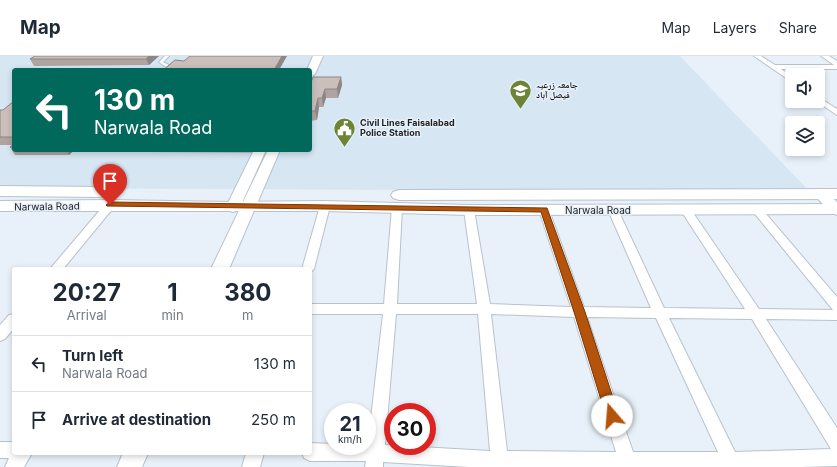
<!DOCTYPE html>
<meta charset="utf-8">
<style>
body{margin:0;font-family:Inter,"Noto Naskh Arabic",sans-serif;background:#f6f6f7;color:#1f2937;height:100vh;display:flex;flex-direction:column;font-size:15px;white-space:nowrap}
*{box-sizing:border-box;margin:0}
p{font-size:13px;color:#747a83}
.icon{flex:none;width:22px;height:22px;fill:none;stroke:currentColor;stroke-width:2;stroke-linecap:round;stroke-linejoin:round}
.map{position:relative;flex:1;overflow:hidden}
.details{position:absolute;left:12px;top:211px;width:300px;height:188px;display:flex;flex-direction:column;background:#fff;border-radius:4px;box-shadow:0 2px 6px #0003}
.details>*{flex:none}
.top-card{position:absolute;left:12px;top:12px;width:300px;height:84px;border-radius:4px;box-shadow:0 2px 6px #0003;background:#00695c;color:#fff;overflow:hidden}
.buttons{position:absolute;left:785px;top:12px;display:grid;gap:8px}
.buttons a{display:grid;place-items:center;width:40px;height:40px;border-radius:4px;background:#fff;box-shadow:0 2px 6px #0003;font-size:20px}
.speed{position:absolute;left:324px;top:347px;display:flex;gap:8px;font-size:20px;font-weight:700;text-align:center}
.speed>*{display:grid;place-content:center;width:52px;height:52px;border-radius:50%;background:#fff;box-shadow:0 2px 6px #0003;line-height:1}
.speed small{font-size:10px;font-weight:400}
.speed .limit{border:6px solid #d22;background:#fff;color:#111}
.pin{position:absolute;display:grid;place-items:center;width:34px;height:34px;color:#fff;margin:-41px -17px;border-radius:50% 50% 50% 0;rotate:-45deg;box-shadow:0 0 4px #0007}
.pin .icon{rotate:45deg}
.me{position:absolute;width:44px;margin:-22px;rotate:342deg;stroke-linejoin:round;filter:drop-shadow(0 0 3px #0008)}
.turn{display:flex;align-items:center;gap:14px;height:84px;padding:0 16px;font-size:18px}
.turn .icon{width:52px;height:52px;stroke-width:2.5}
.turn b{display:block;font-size:28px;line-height:34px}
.eta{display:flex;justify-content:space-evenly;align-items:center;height:68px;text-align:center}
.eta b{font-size:24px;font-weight:700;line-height:28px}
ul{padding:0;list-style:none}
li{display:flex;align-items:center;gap:12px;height:56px;padding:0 16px;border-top:1px solid #e0e1e3}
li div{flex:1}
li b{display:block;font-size:15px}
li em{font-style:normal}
header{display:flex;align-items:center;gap:24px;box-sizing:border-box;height:56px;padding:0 20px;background:#fff;border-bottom:1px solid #e0e1e3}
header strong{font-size:19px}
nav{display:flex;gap:22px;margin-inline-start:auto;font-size:14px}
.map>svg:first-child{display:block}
.built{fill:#d6e6f3;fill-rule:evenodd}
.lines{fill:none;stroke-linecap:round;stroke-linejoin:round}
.lane-casing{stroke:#b9c2ca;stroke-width:2}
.street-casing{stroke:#b9c2ca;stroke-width:2}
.secondary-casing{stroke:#b9c2ca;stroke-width:2}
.primary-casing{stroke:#b9c2ca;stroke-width:2}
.lane{fill:#fff;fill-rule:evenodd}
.street{fill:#fff;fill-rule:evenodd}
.secondary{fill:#fff;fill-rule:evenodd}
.primary{fill:#fff;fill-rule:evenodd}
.wall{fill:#afa4a2}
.shaded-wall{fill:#8e8684}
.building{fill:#cbbfbc;stroke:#8e8684}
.route{fill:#b45309;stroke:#753606}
.labels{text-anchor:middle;stroke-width:3;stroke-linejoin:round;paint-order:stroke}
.far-poi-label{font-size:9px;font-weight:bold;fill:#1d2023;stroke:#e8f1f9;text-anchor:start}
.street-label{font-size:10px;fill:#1d2023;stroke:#e8f1f9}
</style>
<header>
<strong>Map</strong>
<nav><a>Map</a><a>Layers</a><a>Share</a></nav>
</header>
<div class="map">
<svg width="837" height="411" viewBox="0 0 837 411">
<rect width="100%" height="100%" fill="#e8f1f9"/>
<path class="built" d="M 0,0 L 680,0 L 810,136 L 0,132 ZM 14,14 L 310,14 L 310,94 L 14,94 Z"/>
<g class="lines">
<defs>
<g id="lane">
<path d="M 165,0 L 169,0 L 163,6 L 169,9 L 170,14 L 168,14 L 166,11 L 159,6 Z"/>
<path d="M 153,94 L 261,94 L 262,95 L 260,96 L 155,95 Z"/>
</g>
<g id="street">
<path d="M 754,0 L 761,0 L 775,9 L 834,9 L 821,0 L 829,0 L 837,5 L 837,13 L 781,13 L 792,21 L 792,26 Z"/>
<path d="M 818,41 L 837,53 L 837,59 L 816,45 L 818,45 Z"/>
<path d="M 110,146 L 114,147 L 115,149 L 114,151 L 63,213 L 50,213 L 106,147 Z"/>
<path d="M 325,147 L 330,150 L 314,213 L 310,217 L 310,213 L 302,213 L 320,150 Z"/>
<path d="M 397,149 L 402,152 L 397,248 L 477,248 L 464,154 L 469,151 L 474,154 L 490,248 L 571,251 L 539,154 L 544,151 L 549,154 L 584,251 L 651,252 L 608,154 L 613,151 L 618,154 L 664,252 L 745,253 L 680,153 L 685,150 L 689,151 L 759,253 L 833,254 L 751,153 L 752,151 L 760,151 L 837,241 L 837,264 L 766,263 L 837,372 L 837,410 L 801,411 L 469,411 L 383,406 L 383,411 L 365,411 L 366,405 L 310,405 L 304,402 L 302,397 L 310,397 L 310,387 L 333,388 L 333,390 L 367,390 L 368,388 L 383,258 L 310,258 L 310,248 L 384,248 L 392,152 ZM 396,258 L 478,258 L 490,395 L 385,389 ZM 491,258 L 574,261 L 616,396 L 507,395 ZM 587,261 L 656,262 L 718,396 L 633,396 ZM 669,262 L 752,263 L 831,393 L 735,396 Z"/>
<path d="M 14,258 L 14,272 L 5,283 L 0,285 L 0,269 L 9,259 Z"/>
<path d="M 0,386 L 14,386 L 14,397 L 32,397 L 24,411 L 5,411 L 9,402 L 0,402 Z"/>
<path d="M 246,397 L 264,397 L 260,411 L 242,411 Z"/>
</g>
<g id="secondary">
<path d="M 313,0 L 323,0 L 315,18 L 310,21 L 310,14 L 307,14 Z"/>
<path d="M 254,94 L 266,94 L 240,151 L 238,154 L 233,156 L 228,154 L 226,151 Z"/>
<path d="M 268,94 L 280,94 L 229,213 L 211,213 Z"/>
<path d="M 820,134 L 825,135 L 837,146 L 837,159 L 832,157 L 813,138 L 815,135 Z"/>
<path d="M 123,397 L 148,397 L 142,411 L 117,411 Z"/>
</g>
<g id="primary">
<path d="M 0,130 L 101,131 L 107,133 L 109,136 L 107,139 L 101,141 L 0,140 Z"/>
<path d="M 837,133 L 837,143 L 399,144 L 393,142 L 391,139 L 393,136 L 399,134 Z"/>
<path d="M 110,144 L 233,146 L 325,145 L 469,149 L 837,148 L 837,158 L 469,159 L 325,155 L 0,155 L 0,145 Z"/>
</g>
</defs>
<use href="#lane" class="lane-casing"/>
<use href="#street" class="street-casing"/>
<use href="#secondary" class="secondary-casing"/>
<use href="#primary" class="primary-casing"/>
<use href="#lane" class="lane"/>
<use href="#street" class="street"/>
<use href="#secondary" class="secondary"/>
<use href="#primary" class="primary"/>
</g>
<g class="wall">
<path d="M 35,0 L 159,0 L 149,9 L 34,10 L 30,3 Z"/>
<path d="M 341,21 L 342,29 L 338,42 L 326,42 L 323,51 L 319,51 L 317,64 L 310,65 L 310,29 Z"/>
<path d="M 14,45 L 14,94 L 74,94 L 69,99 L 15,99 L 10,91 L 12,89 L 0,89 L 0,54 L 3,54 Z"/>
</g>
<g class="shaded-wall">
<path d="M 149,0 L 159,0 L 149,9 L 146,3 Z"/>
<path d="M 282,0 L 287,0 L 279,14 L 274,14 Z"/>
<path d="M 341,21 L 342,29 L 338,42 L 337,33 Z"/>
<path d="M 325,33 L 326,42 L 323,51 L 322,42 Z"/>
<path d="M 318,42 L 319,51 L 317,64 L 315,55 Z"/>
<path d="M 67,94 L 74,94 L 69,99 Z"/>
</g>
<g class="building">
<path d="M 35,0 L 149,0 L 146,3 L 30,3 Z"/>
<path d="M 190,0 L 282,0 L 274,14 L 163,14 L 175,4 L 184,5 Z"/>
<path d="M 313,21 L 341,21 L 337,33 L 325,33 L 322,42 L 318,42 L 315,55 L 310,55 L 310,29 Z"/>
<path d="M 14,45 L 14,81 L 0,81 L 0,54 L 3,54 Z"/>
<path d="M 14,88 L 14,91 L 10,91 Z"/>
</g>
<path class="route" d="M 110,146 L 547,152 L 585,256 L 619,360 L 617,364 L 612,366 L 608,364 L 606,360 L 574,256 L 541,156 L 107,150 L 106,149 Z"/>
<defs>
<symbol id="university-pin" viewBox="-11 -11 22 30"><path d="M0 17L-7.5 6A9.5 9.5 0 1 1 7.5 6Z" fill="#6d8335" stroke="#e8f1f9"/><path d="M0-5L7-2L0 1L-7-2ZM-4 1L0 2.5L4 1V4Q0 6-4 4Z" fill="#fff"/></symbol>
<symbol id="civic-pin" viewBox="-11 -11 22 30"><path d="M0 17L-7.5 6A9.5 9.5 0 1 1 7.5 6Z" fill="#6d8335" stroke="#e8f1f9"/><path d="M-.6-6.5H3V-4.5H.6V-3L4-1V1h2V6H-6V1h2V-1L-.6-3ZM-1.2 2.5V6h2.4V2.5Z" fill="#fff"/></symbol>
</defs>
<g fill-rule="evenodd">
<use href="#university-pin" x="508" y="22" width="25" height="34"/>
<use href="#civic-pin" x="332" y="60" width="25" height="34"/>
</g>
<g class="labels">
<g class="far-poi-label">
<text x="536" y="32">جامعہ زرعیہ<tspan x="536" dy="10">فیصل آباد</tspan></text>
<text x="360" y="70">Civil Lines Faisalabad<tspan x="360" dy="10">Police Station</tspan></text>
</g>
<g class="street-label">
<text transform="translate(47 150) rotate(-1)" y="4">Narwala Road</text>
<text x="598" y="158">Narwala Road</text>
</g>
</g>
</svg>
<div class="buttons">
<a><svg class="icon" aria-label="sound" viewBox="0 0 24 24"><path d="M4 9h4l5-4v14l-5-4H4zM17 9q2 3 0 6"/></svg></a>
<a><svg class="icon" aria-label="layers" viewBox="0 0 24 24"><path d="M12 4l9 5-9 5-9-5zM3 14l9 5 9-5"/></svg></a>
</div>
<div class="speed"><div>21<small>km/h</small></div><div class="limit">30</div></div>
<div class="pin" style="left:110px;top:149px;background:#d93025"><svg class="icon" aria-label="arrive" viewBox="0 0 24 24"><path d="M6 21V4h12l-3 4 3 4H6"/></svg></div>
<svg class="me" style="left:612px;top:360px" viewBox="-20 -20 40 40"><circle r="19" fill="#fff"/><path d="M0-13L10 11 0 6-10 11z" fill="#b45309"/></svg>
<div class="top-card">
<div class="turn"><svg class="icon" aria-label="left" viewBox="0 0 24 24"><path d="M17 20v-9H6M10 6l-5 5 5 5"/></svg><div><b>130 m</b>Narwala Road</div></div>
</div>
<section class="details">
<div class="eta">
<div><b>20:27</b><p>Arrival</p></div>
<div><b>1</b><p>min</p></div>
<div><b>380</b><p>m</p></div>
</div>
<ul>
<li><svg class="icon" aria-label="left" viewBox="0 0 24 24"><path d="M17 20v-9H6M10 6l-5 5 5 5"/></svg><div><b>Turn left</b><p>Narwala Road</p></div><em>130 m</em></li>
<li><svg class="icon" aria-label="arrive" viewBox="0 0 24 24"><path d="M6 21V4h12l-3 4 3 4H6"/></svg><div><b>Arrive at destination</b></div><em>250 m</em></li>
</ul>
</section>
</div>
